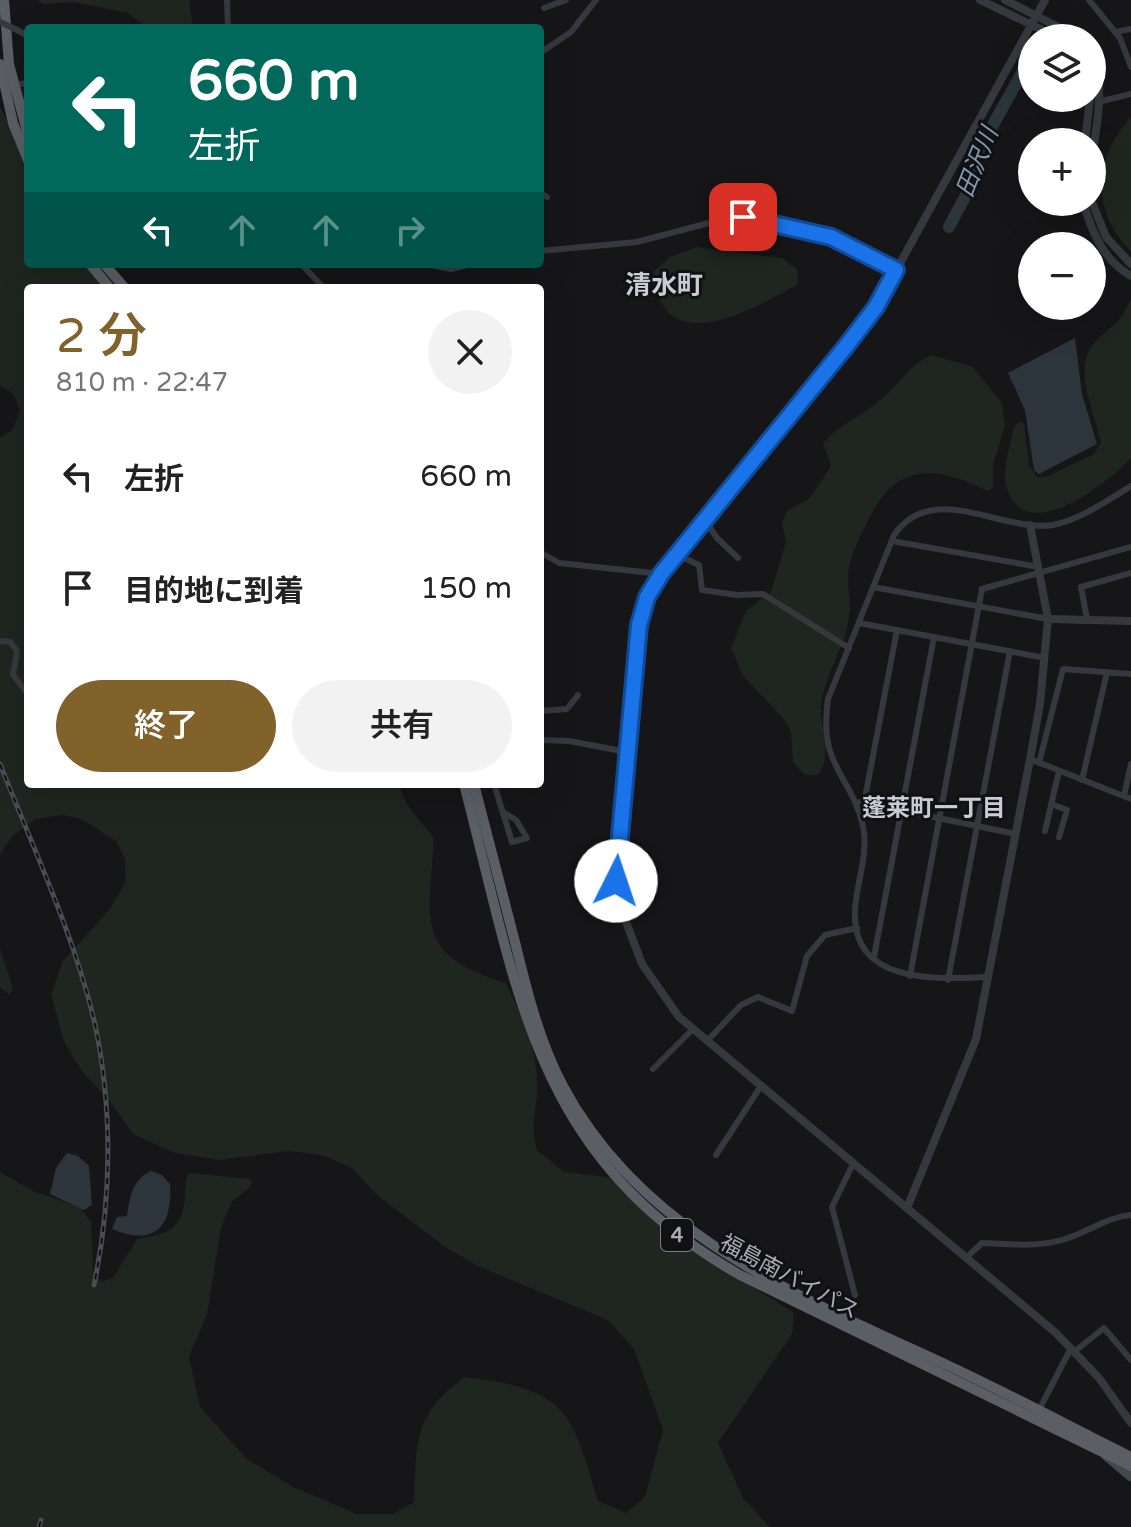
<!DOCTYPE html>
<html lang="ja">
<meta charset="utf-8">
<style>
body{margin:0;font-family:"Varela Round","Noto Sans JP",sans-serif;background:#f2f2f2;color:#222;height:100vh;display:flex;flex-direction:column;font-size:30px;white-space:nowrap}
*{box-sizing:border-box;margin:0}
p{font-size:26px;color:#767676}
.icon{flex:none;width:44px;height:44px;fill:none;stroke:currentColor;stroke-width:2;stroke-linecap:round;stroke-linejoin:round}
.map{position:relative;flex:1;overflow:hidden}
.side{position:absolute;left:24px;top:284px;width:520px;height:504px;display:flex;flex-direction:column;background:#fff;border-radius:8px;box-shadow:0 8px 32px #0002}
.side>*{flex:none}
.top-card{position:absolute;left:24px;top:24px;width:520px;height:244px;border-radius:8px;box-shadow:0 8px 32px #0002;background:#00695c;color:#fff;overflow:hidden}
.fabs{position:absolute;left:1018px;top:24px;display:grid;gap:16px}
.fabs a{display:grid;place-items:center;width:88px;height:88px;border-radius:50%;background:#fff;box-shadow:0 8px 32px #0002;font-size:40px}
.pin{position:absolute;display:grid;place-items:center;width:68px;height:68px;color:#fff;margin:-34px;border-radius:16px;box-shadow:0 4px 12px #0006}
.me{position:absolute;width:88px;margin:-44px;rotate:4deg;stroke-linejoin:round;filter:drop-shadow(0 0 6px #0008)}
.turn{display:flex;align-items:center;gap:28px;height:168px;padding:0 32px;font-size:36px}
.turn .icon{width:104px;height:104px;stroke-width:2.5}
.turn b{display:block;font-size:56px;line-height:68px}
.lanes{display:flex;align-items:center;height:76px;padding:0 32px;background:#0003;justify-content:center;gap:40px;direction:ltr}
.lanes .off{opacity:.35}
.round{display:grid;place-items:center;flex:none;width:84px;height:84px;border-radius:42px;background:#f2f2f2}
.headline{display:flex;align-items:center;justify-content:space-between;height:136px;padding:0 32px}
h1{font-size:48px;font-weight:600;line-height:60px;color:#80622a}
.button{display:flex;gap:16px;margin-top:auto;padding:16px 32px}
.button a{flex:1;height:92px;border-radius:48px;background:#80622a;color:#fff;font-size:32px;font-weight:600;line-height:92px;text-align:center}
.button a+a{background:#f2f2f2;color:#222}
ul{padding:0;list-style:none}
li{display:flex;align-items:center;gap:24px;height:112px;padding:0 32px}
li div{flex:1}
li b{display:block;font-size:30px}
li em{font-style:normal}
.map>svg:first-child{display:block}
.green{fill:#1e261f}
.water{fill:#2c353c}
.lines{fill:none;stroke-linecap:round;stroke-linejoin:round}
.river{stroke:#2c353c;stroke-width:12}
.minor{stroke:#37383d;stroke-width:6}
.tertiary{stroke:#37383d;stroke-width:8}
.secondary{stroke:#45474d;stroke-width:9}
.trunk{stroke:#5b5e65;stroke-width:10}
.rail-casing{stroke:#4a4c52;stroke-width:5}
.rail{stroke:#111113;stroke-width:2;stroke-dasharray:6;stroke-linecap:butt}
.minor-bridge{stroke:#37383d;stroke-width:6}
.route-casing{stroke:#114b97;stroke-width:20}
.route{stroke:#1a73e8;stroke-width:14}
.labels{text-anchor:middle;stroke-width:6;stroke-linejoin:round;paint-order:stroke}
.shield{fill:#111113;stroke:#7b7e86;stroke-width:2}
.shield-label{font-size:20px;font-weight:bold;fill:#a8adb8}
.street-label{font-size:22px;fill:#a8adb8;stroke:#111113}
.water-label{font-size:24px;font-style:italic;fill:#7f9bb3;stroke:#111113}
.neighbourhood-label{font-size:24px;font-weight:bold;fill:#c9ccd4;stroke:#111113}
.quarter-label{font-size:26px;font-weight:bold;fill:#c9ccd4;stroke:#111113}
</style>
<div class="map">
<svg width="1131" height="1527" viewBox="0 0 1131 1527">
<rect width="100%" height="100%" fill="#161618"/>
<g class="green">
<path d="M 37,0 L 189,0 L 193,28 L 146,28 L 128,13 L 72,2 L 44,4 Z"/>
<path d="M 0,107 L 28,159 L 28,264 L 90,264 L 114,288 L 28,288 L 28,784 L 398,784 L 407,805 L 434,838 C 429,921 413,955 506,983 C 521,1016 536,1043 537,1080 C 539,1106 529,1122 537,1150 L 564,1172 L 614,1178 L 629,1190 L 663,1230 L 794,1313 L 792,1334 L 718,1443 L 743,1498 L 770,1527 L 0,1527 L 0,1172 L 35,1192 L 80,1207 L 91,1222 L 93,1269 L 101,1282 L 113,1278 L 137,1239 C 161,1235 179,1233 184,1205 C 186,1193 183,1185 189,1173 L 251,1179 L 251,1186 L 232,1202 L 221,1227 L 207,1315 L 189,1356 L 200,1407 L 247,1459 L 293,1487 L 357,1514 L 393,1514 L 414,1502 C 417,1443 412,1415 465,1377 C 565,1390 571,1407 598,1501 L 626,1513 L 645,1497 L 663,1430 L 634,1349 L 608,1320 L 480,1267 L 445,1247 L 377,1195 L 352,1168 L 322,1155 L 288,1151 L 219,1160 L 175,1153 L 133,1134 L 109,1100 L 84,1074 L 64,1042 L 51,995 L 63,961 L 110,909 L 126,881 L 125,859 L 116,841 L 81,819 L 62,815 L 36,819 L 12,836 L 0,855 L 0,438 L 13,429 L 20,411 L 14,395 L 0,385 Z"/>
<path d="M 1131,118 L 1131,251 C 1091,213 1093,156 1131,118 Z"/>
<path d="M 697,247 L 782,258 L 797,269 L 798,284 C 752,310 661,363 653,272 L 670,257 Z"/>
<path d="M 1131,299 L 1131,458 C 1109,482 1027,548 1007,489 C 1001,470 1010,446 1014,427 L 1019,422 L 1024,423 L 1029,465 L 1037,477 L 1046,477 L 1094,454 L 1101,442 C 1095,415 1072,367 1094,343 C 1113,323 1117,328 1131,299 Z"/>
<path d="M 932,355 L 973,367 L 1002,403 L 1005,425 L 993,465 L 993,488 L 987,491 C 933,463 894,463 867,523 C 860,537 852,552 849,568 C 846,585 852,601 849,617 C 845,648 825,674 821,705 C 819,726 834,760 817,775 L 806,775 L 793,763 L 791,732 L 785,720 L 743,676 L 731,648 L 746,611 L 771,592 L 786,542 L 782,523 L 787,511 L 810,498 L 831,466 L 823,443 C 841,423 864,415 884,397 C 900,383 911,363 932,355 Z"/>
<path d="M 0,948 L 13,989 L 9,995 L 0,987 Z"/>
</g>
<g class="water">
<path d="M 1075,338 L 1082,394 L 1097,444 L 1039,474 L 1034,470 L 1025,410 L 1008,373 Z"/>
<path d="M 67,1153 L 78,1156 L 89,1166 L 92,1205 L 84,1210 L 50,1194 L 56,1168 Z"/>
<path d="M 151,1171 L 162,1175 L 170,1184 C 173,1227 154,1247 112,1229 L 117,1217 L 127,1216 C 130,1197 132,1180 151,1171 Z"/>
</g>
<g class="lines">
<path class="river" d="M 949,227 L 967,193 L 975,157 L 1022,73 L 1028,55"/>
<g class="minor">
<path d="M 227,0 L 228,28"/>
<path d="M 1089,0 L 1120,38 L 1131,67"/>
<path d="M 544,8 L 566,0"/>
<path d="M 15,29 L 28,36"/>
<path d="M 1115,32 L 1131,29"/>
<path d="M 540,53 L 571,32 L 596,0"/>
<path d="M 13,85 L 28,83"/>
<path d="M 1098,102 L 1131,94"/>
<path d="M 540,193 L 547,197"/>
<path d="M 540,251 L 637,242 L 720,220 L 748,217 L 831,237 L 896,270"/>
<path d="M 301,264 L 324,288"/>
<path d="M 426,264 L 451,269 L 471,264"/>
<path d="M 704,519 L 717,538 L 738,558"/>
<path d="M 892,541 L 1039,567"/>
<path d="M 540,552 L 559,563 L 661,574"/>
<path d="M 676,554 L 699,565 L 702,590 L 737,595 L 763,594 L 849,648"/>
<path d="M 873,587 L 1048,619"/>
<path d="M 1087,619 L 1081,587 L 1131,573"/>
<path d="M 859,623 L 1045,658"/>
<path d="M 0,641 L 10,642 L 17,651 L 13,675 L 28,694"/>
<path d="M 540,711 L 567,709 L 578,695"/>
<path d="M 542,740 L 569,741 L 627,752"/>
<path d="M 1030,759 L 1131,799"/>
<path d="M 1039,763 L 1063,669 L 1131,674"/>
<path d="M 1082,780 L 1107,672"/>
<path d="M 494,784 L 512,842 L 527,838 L 516,820 L 503,812"/>
<path d="M 1124,796 L 1131,764"/>
<path d="M 860,802 L 1016,834"/>
<path d="M 864,803 L 897,630"/>
<path d="M 1051,804 L 1067,810 L 1059,837"/>
<path d="M 1045,831 L 1059,771"/>
<path d="M 874,957 L 934,637"/>
<path d="M 910,976 L 982,589 L 1131,547"/>
<path d="M 989,977 C 941,979 851,986 855,911 C 856,883 869,855 863,826 C 851,773 818,768 828,699 L 894,535 C 933,479 1001,533 1053,525 C 1080,520 1108,500 1131,486"/>
<path d="M 948,980 L 1010,651"/>
<path d="M 707,1041 L 741,1005 L 758,997 L 792,1011 L 807,956 L 825,935 L 857,928"/>
<path d="M 653,1069 L 693,1029"/>
<path d="M 716,1155 L 761,1086"/>
<path d="M 853,1164 L 832,1207 L 855,1295"/>
<path d="M 966,1258 L 982,1243 C 1011,1244 1037,1248 1065,1239 C 1089,1232 1106,1217 1131,1215"/>
<path d="M 1075,1351 L 1104,1328 L 1131,1360"/>
<path d="M 1040,1408 L 1071,1348"/>
</g>
<g class="tertiary">
<path d="M 980,0 L 1059,38"/>
<path d="M 1005,0 L 1080,38"/>
<path d="M 1045,0 L 876,307 L 669,563 L 647,597 L 639,625 L 619,837 L 617,898 L 642,964 L 679,1017 L 1056,1333 L 1099,1378 L 1131,1423"/>
<path d="M 1092,53 C 1106,85 1096,126 1092,160"/>
<path d="M 1085,142 L 1090,98"/>
<path d="M 1083,202 C 1092,232 1103,260 1131,276"/>
<path d="M 1092,202 L 1106,237 L 1131,264"/>
<path d="M 1048,619 L 1131,621"/>
<path d="M 907,1208 L 976,1039 L 1031,754 L 1040,704 L 1048,619 L 1030,525"/>
</g>
<path class="secondary" d="M 1106,1456 L 1131,1477"/>
<g class="trunk">
<path d="M 4,0 L 9,64 L 28,135"/>
<path d="M 0,64 L 13,123 L 28,160"/>
<path d="M 90,264 L 110,288"/>
<path d="M 104,264 L 125,288"/>
<path d="M 464,784 C 519,994 533,1157 740,1275 L 1131,1466"/>
<path d="M 474,784 C 488,837 501,890 515,942 C 527,991 539,1041 563,1086 C 643,1236 801,1297 947,1365 C 1009,1394 1069,1426 1131,1457"/>
</g>
<defs>
<g id="rail">
<path d="M 0,764 C 33,848 73,932 94,1020 C 113,1105 112,1200 94,1285"/>
<path d="M 39,1527 L 41,1520"/>
</g>
</defs>
<use href="#rail" class="rail-casing"/>
<use href="#rail" class="rail"/>
<path class="minor-bridge" d="M 0,22 L 15,29"/>
</g>
<g class="lines">
<defs>
<path id="route" d="M 616,881 L 639,625 L 647,597 L 661,574 L 847,345 L 876,307 L 896,270 L 831,237 L 743,217"/>
</defs>
<use href="#route" class="route-casing"/>
<use href="#route" class="route"/>
</g>
<g class="labels">
<rect class="shield" x="661" y="1219" width="32" height="32" rx="6"/>
<g class="shield-label">
<text x="677" y="1242">4</text>
</g>
<g class="street-label">
<text transform="translate(790 1276) rotate(28)" y="8">福島南バイパス</text>
</g>
<g class="water-label">
<text transform="translate(977 162) rotate(-68)" y="8">田沢川</text>
</g>
<g class="neighbourhood-label">
<text x="934" y="816">蓬莱町一丁目</text>
</g>
<g class="quarter-label">
<text x="664" y="294">清水町</text>
</g>
</g>
</svg>
<div class="fabs">
<a><svg class="icon" aria-label="layers" viewBox="0 0 24 24"><path d="M12 4l9 5-9 5-9-5zM3 14l9 5 9-5"/></svg></a>
<a>+</a>
<a>−</a>
</div>
<div class="pin" style="left:743px;top:217px;background:#d93025"><svg class="icon" aria-label="arrive" viewBox="0 0 24 24"><path d="M6 21V4h12l-3 4 3 4H6"/></svg></div>
<svg class="me" style="left:616px;top:881px" viewBox="-20 -20 40 40"><circle r="19" fill="#fff"/><path d="M0-13L10 11 0 6-10 11z" fill="#1a73e8"/></svg>
<div class="top-card">
<div class="turn"><svg class="icon" aria-label="left" viewBox="0 0 24 24"><path d="M17 20v-9H6M10 6l-5 5 5 5"/></svg><div><b>660 m</b>左折</div></div>
<div class="lanes"><svg class="icon" aria-label="left" viewBox="0 0 24 24"><path d="M17 20v-9H6M10 6l-5 5 5 5"/></svg><svg class="icon off" aria-label="ahead" viewBox="0 0 24 24"><path d="M12 20V5M6 11l6-6 6 6"/></svg><svg class="icon off" aria-label="ahead" viewBox="0 0 24 24"><path d="M12 20V5M6 11l6-6 6 6"/></svg><svg class="icon off" aria-label="right" viewBox="0 0 24 24"><path d="M7 20v-9h11M14 6l5 5-5 5"/></svg></div>
</div>
<section class="side">
<div class="headline"><div><h1>2 分</h1><p>810 m · 22:47</p></div><a class="round"><svg class="icon" aria-label="close" viewBox="0 0 24 24"><path d="M6 6l12 12M18 6L6 18"/></svg></a></div>
<ul>
<li><svg class="icon" aria-label="left" viewBox="0 0 24 24"><path d="M17 20v-9H6M10 6l-5 5 5 5"/></svg><div><b>左折</b></div><em>660 m</em></li>
<li><svg class="icon" aria-label="arrive" viewBox="0 0 24 24"><path d="M6 21V4h12l-3 4 3 4H6"/></svg><div><b>目的地に到着</b></div><em>150 m</em></li>
</ul>
<div class="button"><a>終了</a><a>共有</a></div>
</section>
</div>
